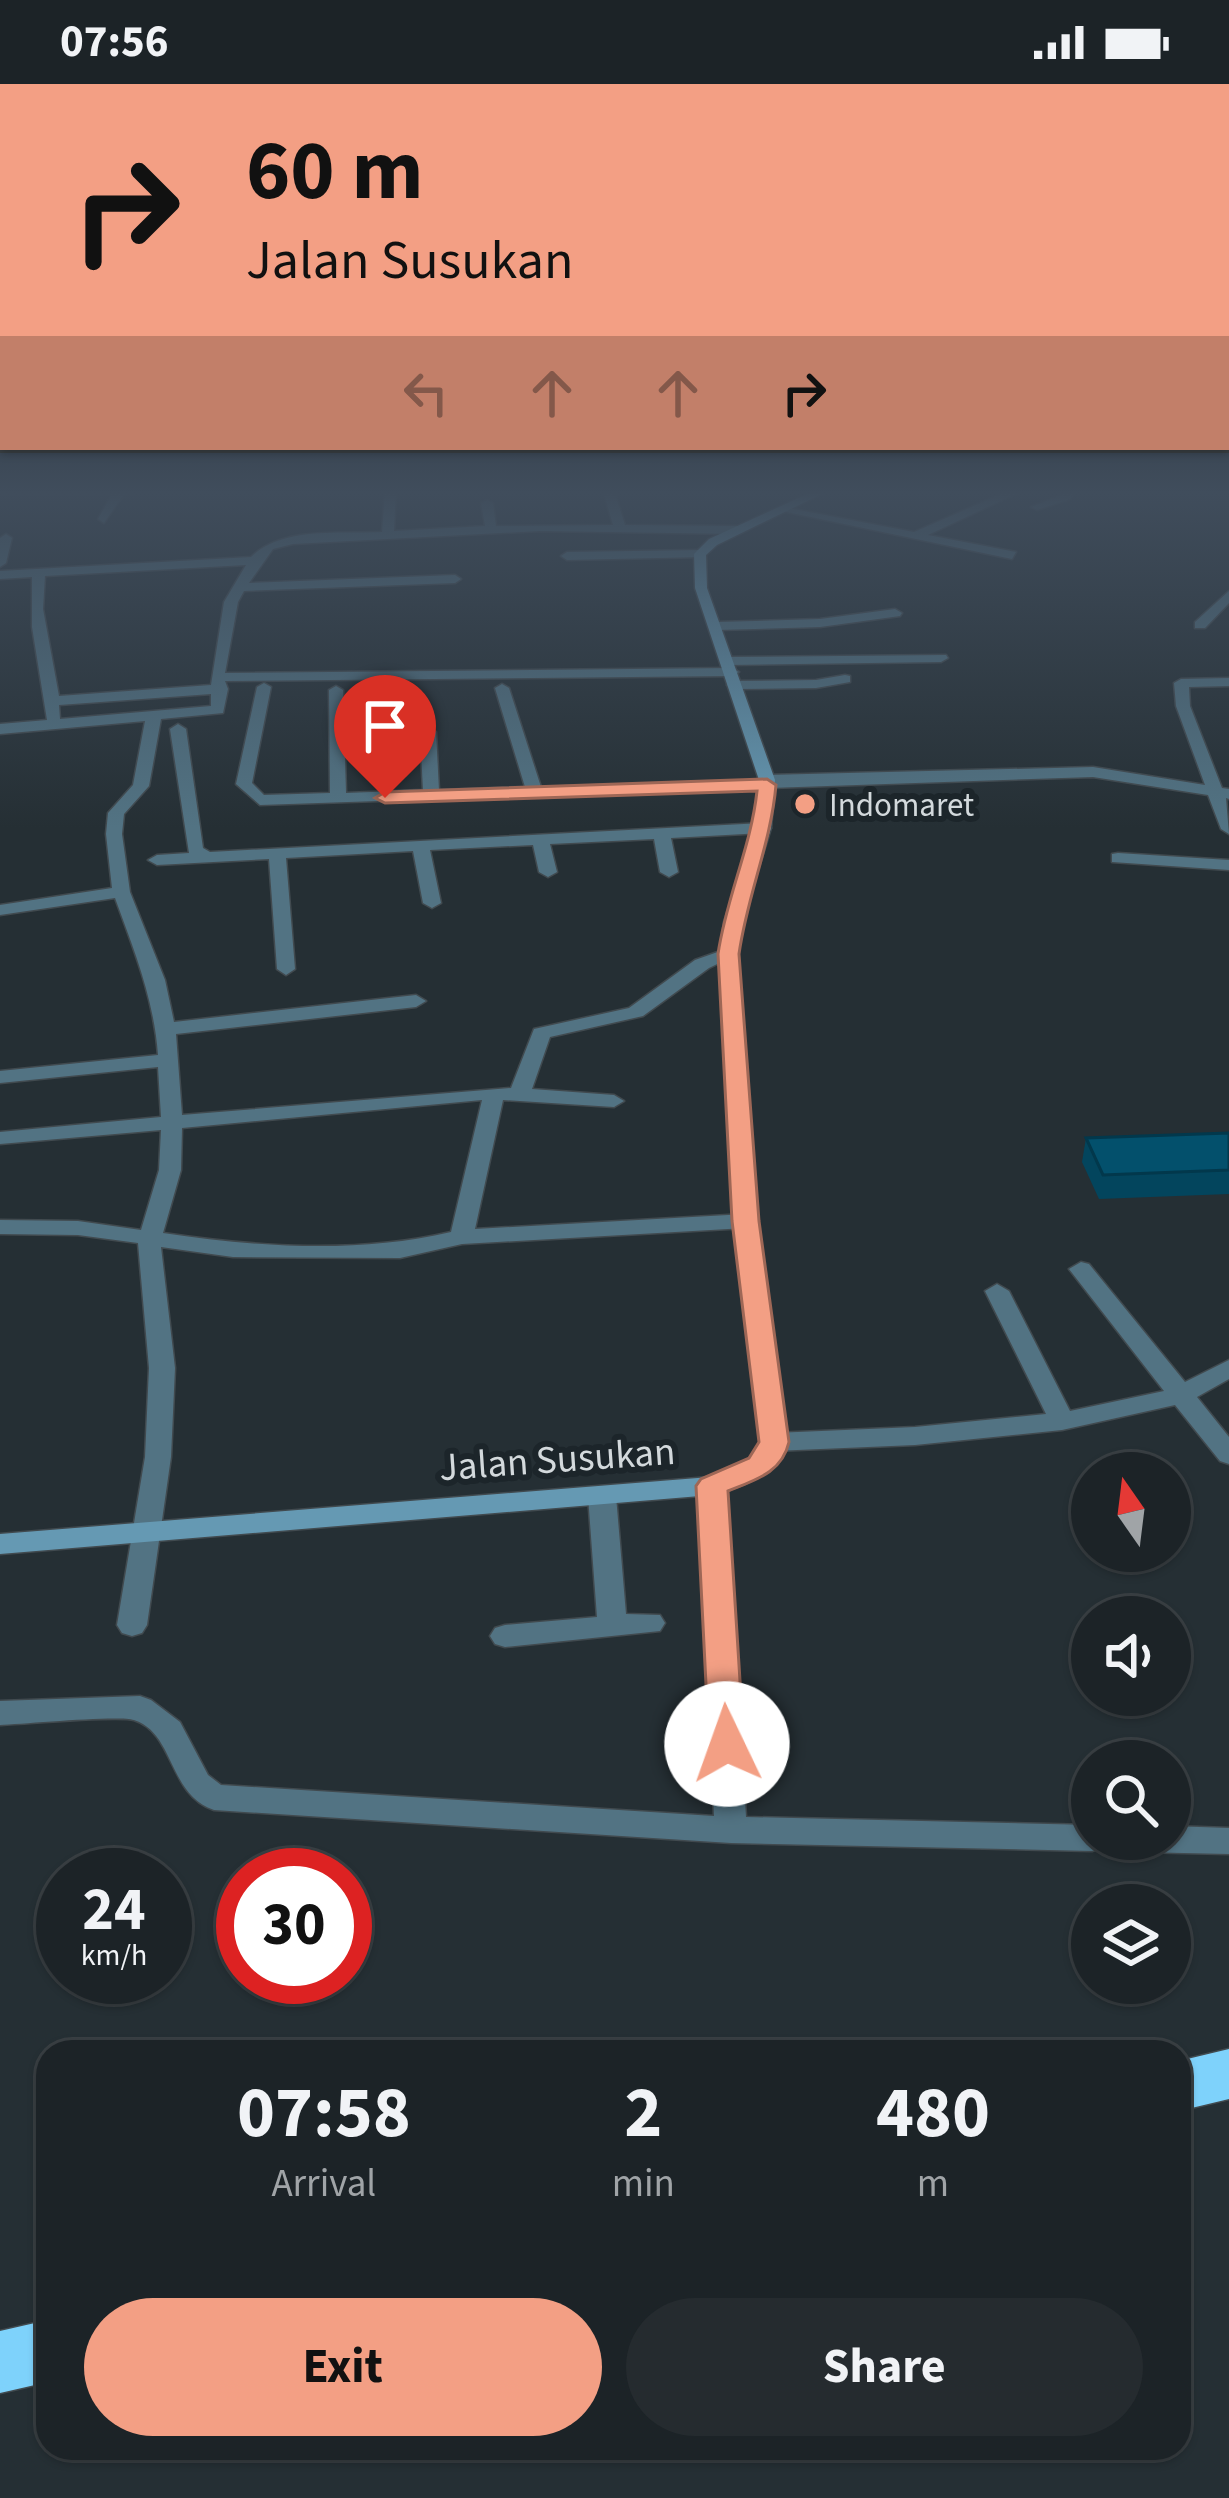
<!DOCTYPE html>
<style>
body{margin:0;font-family:"Source Sans 3",sans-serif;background:#252b2f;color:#f1f3f6;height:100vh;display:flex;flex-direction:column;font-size:45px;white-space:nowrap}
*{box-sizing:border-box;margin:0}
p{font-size:39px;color:#a0a4a7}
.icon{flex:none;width:66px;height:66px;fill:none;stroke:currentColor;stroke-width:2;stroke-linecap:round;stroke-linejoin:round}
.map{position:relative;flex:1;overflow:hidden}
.sheet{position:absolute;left:36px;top:1956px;width:1155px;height:420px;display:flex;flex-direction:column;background:#1c2327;border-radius:36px;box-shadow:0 3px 9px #0004,0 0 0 3px #3a4044}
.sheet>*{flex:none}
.banner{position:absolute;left:0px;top:0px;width:1230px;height:366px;box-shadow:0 3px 9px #0004,0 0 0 3px #3a4044;background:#f39f84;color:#111;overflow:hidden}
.needle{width:78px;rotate:346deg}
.controls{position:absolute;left:1071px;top:1368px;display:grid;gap:24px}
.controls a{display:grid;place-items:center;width:120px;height:120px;border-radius:50%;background:#1c2327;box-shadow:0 3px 9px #0004,0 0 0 3px #3a4044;font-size:60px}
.speed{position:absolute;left:36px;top:1764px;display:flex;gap:24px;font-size:60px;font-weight:700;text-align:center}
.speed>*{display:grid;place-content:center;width:156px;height:156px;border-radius:50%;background:#1c2327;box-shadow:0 3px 9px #0004,0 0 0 3px #3a4044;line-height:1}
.speed small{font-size:30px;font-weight:400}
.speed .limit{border:18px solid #d22;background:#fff;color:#111}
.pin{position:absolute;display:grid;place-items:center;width:102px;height:102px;color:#fff;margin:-123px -51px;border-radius:50% 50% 50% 0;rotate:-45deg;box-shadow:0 0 12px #0007}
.pin .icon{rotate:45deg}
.me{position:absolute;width:132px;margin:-66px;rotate:357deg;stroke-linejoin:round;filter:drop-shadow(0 0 9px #0008)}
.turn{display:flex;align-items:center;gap:42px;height:252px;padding:0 48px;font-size:54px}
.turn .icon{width:156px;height:156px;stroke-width:2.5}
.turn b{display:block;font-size:84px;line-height:102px}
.lanes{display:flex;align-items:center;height:114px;padding:0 48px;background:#0003;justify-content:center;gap:60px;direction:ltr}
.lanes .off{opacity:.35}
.eta{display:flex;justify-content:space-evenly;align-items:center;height:204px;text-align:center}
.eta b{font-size:72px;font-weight:700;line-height:84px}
.action{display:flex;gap:24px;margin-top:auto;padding:24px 48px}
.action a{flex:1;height:138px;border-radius:72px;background:#f39f84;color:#111;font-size:48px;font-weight:700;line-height:138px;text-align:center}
.action a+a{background:#252b2f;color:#f1f3f6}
.status{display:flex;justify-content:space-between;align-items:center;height:84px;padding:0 60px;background:#1c2327;direction:ltr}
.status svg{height:33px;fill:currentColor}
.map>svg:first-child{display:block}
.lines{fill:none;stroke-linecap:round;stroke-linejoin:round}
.street-casing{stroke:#414a4f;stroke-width:3}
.secondary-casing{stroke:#414a4f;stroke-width:3}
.highway-casing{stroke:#414a4f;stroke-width:3}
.street{fill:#527383;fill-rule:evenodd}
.secondary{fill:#6599b3;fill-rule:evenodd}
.highway{fill:#7ed2fb;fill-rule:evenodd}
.wall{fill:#03455d}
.building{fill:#03506c;stroke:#02384c;stroke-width:3}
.route{fill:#f39f84;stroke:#9e6756;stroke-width:3}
.poi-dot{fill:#f39f84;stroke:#1c252a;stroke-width:4.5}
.labels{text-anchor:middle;stroke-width:12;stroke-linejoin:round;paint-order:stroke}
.far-poi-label{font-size:33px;fill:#d3d9dc;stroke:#1c252a;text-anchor:start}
.street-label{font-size:39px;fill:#d3d9dc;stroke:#1c252a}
</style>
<div class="status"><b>07:56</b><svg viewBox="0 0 49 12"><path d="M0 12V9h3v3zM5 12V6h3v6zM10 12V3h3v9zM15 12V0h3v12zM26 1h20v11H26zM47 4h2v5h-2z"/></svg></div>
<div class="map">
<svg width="1229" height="2414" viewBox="0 0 1229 2414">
<rect width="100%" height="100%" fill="#252f34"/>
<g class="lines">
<defs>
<g id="street">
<path d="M 0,406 L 165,406 L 124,410 L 104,439 L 98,435 L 112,410 L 0,410 Z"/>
<path d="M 385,406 L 396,406 L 394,447 L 485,442 L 481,419 L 487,416 L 493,419 L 496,442 L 613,441 L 603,406 L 614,406 L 625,441 L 738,442 L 744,446 L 738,450 L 540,447 L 293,460 L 273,465 L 249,499 L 455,491 L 461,495 L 455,499 L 244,507 L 238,518 L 225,589 L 732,584 L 739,588 L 732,592 L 225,597 L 228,605 L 223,629 L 161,635 L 149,702 L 124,730 L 122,750 L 130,808 L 165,896 L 174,938 L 416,911 L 426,917 L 416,923 L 176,950 L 182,1031 L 511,1004 L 534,945 L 629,924 L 695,876 L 729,864 L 738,870 L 709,884 L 643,932 L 550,953 L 532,1005 L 614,1011 L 624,1017 L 614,1023 L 503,1016 L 475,1145 L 746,1130 L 757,1137 L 746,1144 L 462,1160 L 400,1174 L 233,1173 L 161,1163 L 175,1284 L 171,1373 L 147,1541 L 142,1549 L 132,1552 L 122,1549 L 117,1541 L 145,1373 L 149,1284 L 138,1159 L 78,1151 L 0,1150 L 0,1136 L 78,1137 L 141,1146 L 159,1086 L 161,1046 L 0,1060 L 0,1048 L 161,1033 L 158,983 L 0,999 L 0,987 L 158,971 C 154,915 134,866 115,814 L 0,831 L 0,821 L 112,804 L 106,750 L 108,729 L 133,701 L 145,637 L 0,650 L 0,640 L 47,636 L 32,543 L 32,493 L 0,495 L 0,487 L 251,473 C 282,442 341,450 382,448 ZM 246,481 L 224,518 L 211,601 L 59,612 L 43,525 L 45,492 ZM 211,610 L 211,622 L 60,635 L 59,621 ZM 482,1016 L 451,1148 C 357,1170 258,1163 163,1149 L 181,1086 L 182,1044 Z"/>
<path d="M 1010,406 L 1024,406 L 928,451 L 1016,468 L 1012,475 L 777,426 L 783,423 L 914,448 Z"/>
<path d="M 1064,406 L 1075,406 L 1070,415 L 1037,426 L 1031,423 L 1061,411 Z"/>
<path d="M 6,450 L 12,454 L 6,479 L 0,483 L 0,454 Z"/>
<path d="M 700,466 L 704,473 L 567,476 L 561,472 L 567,468 Z"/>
<path d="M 1229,507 L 1229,519 L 1205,544 L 1195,544 L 1195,538 Z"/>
<path d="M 895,525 L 902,529 L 900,532 L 820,543 L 717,546 L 710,542 L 717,538 L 820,535 Z"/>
<path d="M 946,571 L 948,574 L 941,578 L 728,581 L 721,577 L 728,573 Z"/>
<path d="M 845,591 L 850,592 L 850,598 L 816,604 L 734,605 L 727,601 L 734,597 L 816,596 Z"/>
<path d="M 1229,594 L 1229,602 L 1189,603 L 1190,622 L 1222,704 L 1229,705 L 1229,715 L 1226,714 L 1229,750 L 1221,745 L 1208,711 L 1093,693 L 260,721 L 236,700 L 257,603 L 264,599 L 271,603 L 252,699 L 264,711 L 330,709 L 329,606 L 336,602 L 343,606 L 346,709 L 423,706 L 420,648 L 428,643 L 436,648 L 439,706 L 525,703 L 495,604 L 502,600 L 509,604 L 541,703 L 759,696 L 767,691 L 1093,683 L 1205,701 L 1176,622 L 1174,599 L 1181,595 Z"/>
<path d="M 178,640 L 186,645 L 203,764 L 210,768 L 763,739 L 771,744 L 763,749 L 671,754 L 678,788 L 669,793 L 660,788 L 654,755 L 550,760 L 557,788 L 548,793 L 539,788 L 533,761 L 430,766 L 441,819 L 432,824 L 423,819 L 413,767 L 286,774 L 295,885 L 286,891 L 277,885 L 269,775 L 157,781 L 148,776 L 157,771 L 189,769 L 170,645 Z"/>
<path d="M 1118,769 L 1229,776 L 1229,786 L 1112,778 L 1112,770 Z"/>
<path d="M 1081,1178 L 1089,1180 L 1185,1298 L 1229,1276 L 1229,1295 L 1197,1313 L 1229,1353 L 1229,1380 L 1220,1377 L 1175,1321 L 1062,1346 L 915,1361 L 774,1367 L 765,1364 L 761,1358 L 765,1352 L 774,1349 L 915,1343 L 1046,1330 L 985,1207 L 997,1200 L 1009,1207 L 1070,1327 L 1164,1307 L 1069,1185 Z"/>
<path d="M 712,1393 L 722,1395 L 726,1402 L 746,1733 L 1092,1741 L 1092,1755 L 1108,1755 L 1104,1763 L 1092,1767 L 731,1759 L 214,1726 C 168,1711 175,1649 134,1636 C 118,1631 24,1640 0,1641 L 0,1617 L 140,1612 L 151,1616 L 180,1638 L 208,1691 L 221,1701 L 714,1732 L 698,1402 L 702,1395 Z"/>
<path d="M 602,1403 L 612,1405 L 616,1412 L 626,1530 L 660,1531 L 665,1539 L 660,1547 L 505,1563 L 495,1560 L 490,1552 L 495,1544 L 505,1541 L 597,1533 L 588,1412 L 592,1405 Z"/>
<path d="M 1170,1742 L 1229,1744 L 1229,1770 L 1138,1768 L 1126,1764 L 1122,1755 L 1170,1755 Z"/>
</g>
<path id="secondary" d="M 816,406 L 830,406 L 717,461 L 706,471 L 707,504 L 775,696 L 771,744 L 742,838 L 738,870 L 757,1137 L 787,1358 C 775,1392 744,1402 712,1411 L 0,1470 L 0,1450 L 710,1393 C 730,1386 753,1380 761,1358 L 735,1137 L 720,870 L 724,838 L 755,744 L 759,696 L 695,504 L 694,470 L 709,455 Z"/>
<g id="highway">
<path d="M 1229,1965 L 1229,2015 L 1179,2027 L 1179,1977 Z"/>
<path d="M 48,2236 L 48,2298 L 0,2309 L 0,2247 Z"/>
</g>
</defs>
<use href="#street" class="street-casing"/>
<use href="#secondary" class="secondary-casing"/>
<use href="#highway" class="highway-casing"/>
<use href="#street" class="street"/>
<use href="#secondary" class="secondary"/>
<use href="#highway" class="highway"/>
</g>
<path class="wall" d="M 1229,1049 L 1229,1110 L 1099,1115 L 1082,1078 L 1086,1054 Z"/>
<path class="building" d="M 1229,1049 L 1229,1086 L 1178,1088 L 1103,1091 L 1086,1054 Z"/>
<linearGradient id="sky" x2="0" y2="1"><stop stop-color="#141a1d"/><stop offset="0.55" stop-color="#404d5c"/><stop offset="1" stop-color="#404d5c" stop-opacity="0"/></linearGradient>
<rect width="1229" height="744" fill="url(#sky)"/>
<path class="route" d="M 767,695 L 776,701 C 771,759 747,812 739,870 L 759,1137 L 789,1358 C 782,1389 755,1396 728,1407 L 744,1660 L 739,1670 L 727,1674 L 714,1670 L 709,1660 L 696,1402 L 701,1395 L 749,1374 L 759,1358 L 732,1137 L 718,870 C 726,814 751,763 757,707 L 385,719 L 375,714 L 385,708 Z"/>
<circle class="poi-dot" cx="805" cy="720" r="12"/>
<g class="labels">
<g class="far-poi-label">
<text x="829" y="732">Indomaret</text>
</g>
<g class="street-label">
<text transform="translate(557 1374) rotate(-4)" y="14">Jalan Susukan</text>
</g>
</g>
</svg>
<div class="controls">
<a><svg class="needle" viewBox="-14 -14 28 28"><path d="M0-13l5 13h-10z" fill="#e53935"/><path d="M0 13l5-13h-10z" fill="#a0a4a7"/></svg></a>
<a><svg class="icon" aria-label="sound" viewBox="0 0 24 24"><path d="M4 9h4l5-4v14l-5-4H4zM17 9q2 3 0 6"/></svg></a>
<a><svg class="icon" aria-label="search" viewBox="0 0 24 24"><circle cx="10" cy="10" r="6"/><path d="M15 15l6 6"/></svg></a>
<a><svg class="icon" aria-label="layers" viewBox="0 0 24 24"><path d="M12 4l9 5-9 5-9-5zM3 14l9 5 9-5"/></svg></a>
</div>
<div class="speed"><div>24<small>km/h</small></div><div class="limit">30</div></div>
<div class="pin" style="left:385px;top:714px;background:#d93025"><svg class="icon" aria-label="arrive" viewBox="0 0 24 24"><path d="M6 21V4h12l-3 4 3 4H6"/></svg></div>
<svg class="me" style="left:727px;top:1660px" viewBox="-20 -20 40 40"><circle r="19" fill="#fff"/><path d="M0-13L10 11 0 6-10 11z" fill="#f39f84"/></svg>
<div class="banner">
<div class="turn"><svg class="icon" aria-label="right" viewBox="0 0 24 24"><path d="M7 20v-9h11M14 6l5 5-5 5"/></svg><div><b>60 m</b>Jalan Susukan</div></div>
<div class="lanes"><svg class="icon off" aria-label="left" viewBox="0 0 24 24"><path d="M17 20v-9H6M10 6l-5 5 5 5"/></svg><svg class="icon off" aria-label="ahead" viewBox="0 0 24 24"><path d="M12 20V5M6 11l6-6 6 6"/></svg><svg class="icon off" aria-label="ahead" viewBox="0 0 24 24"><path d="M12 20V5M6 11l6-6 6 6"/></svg><svg class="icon" aria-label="right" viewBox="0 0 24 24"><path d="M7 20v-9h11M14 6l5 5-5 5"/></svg></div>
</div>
<section class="sheet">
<div class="eta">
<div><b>07:58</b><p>Arrival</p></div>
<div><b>2</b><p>min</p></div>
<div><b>480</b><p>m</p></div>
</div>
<div class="action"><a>Exit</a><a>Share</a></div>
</section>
</div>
